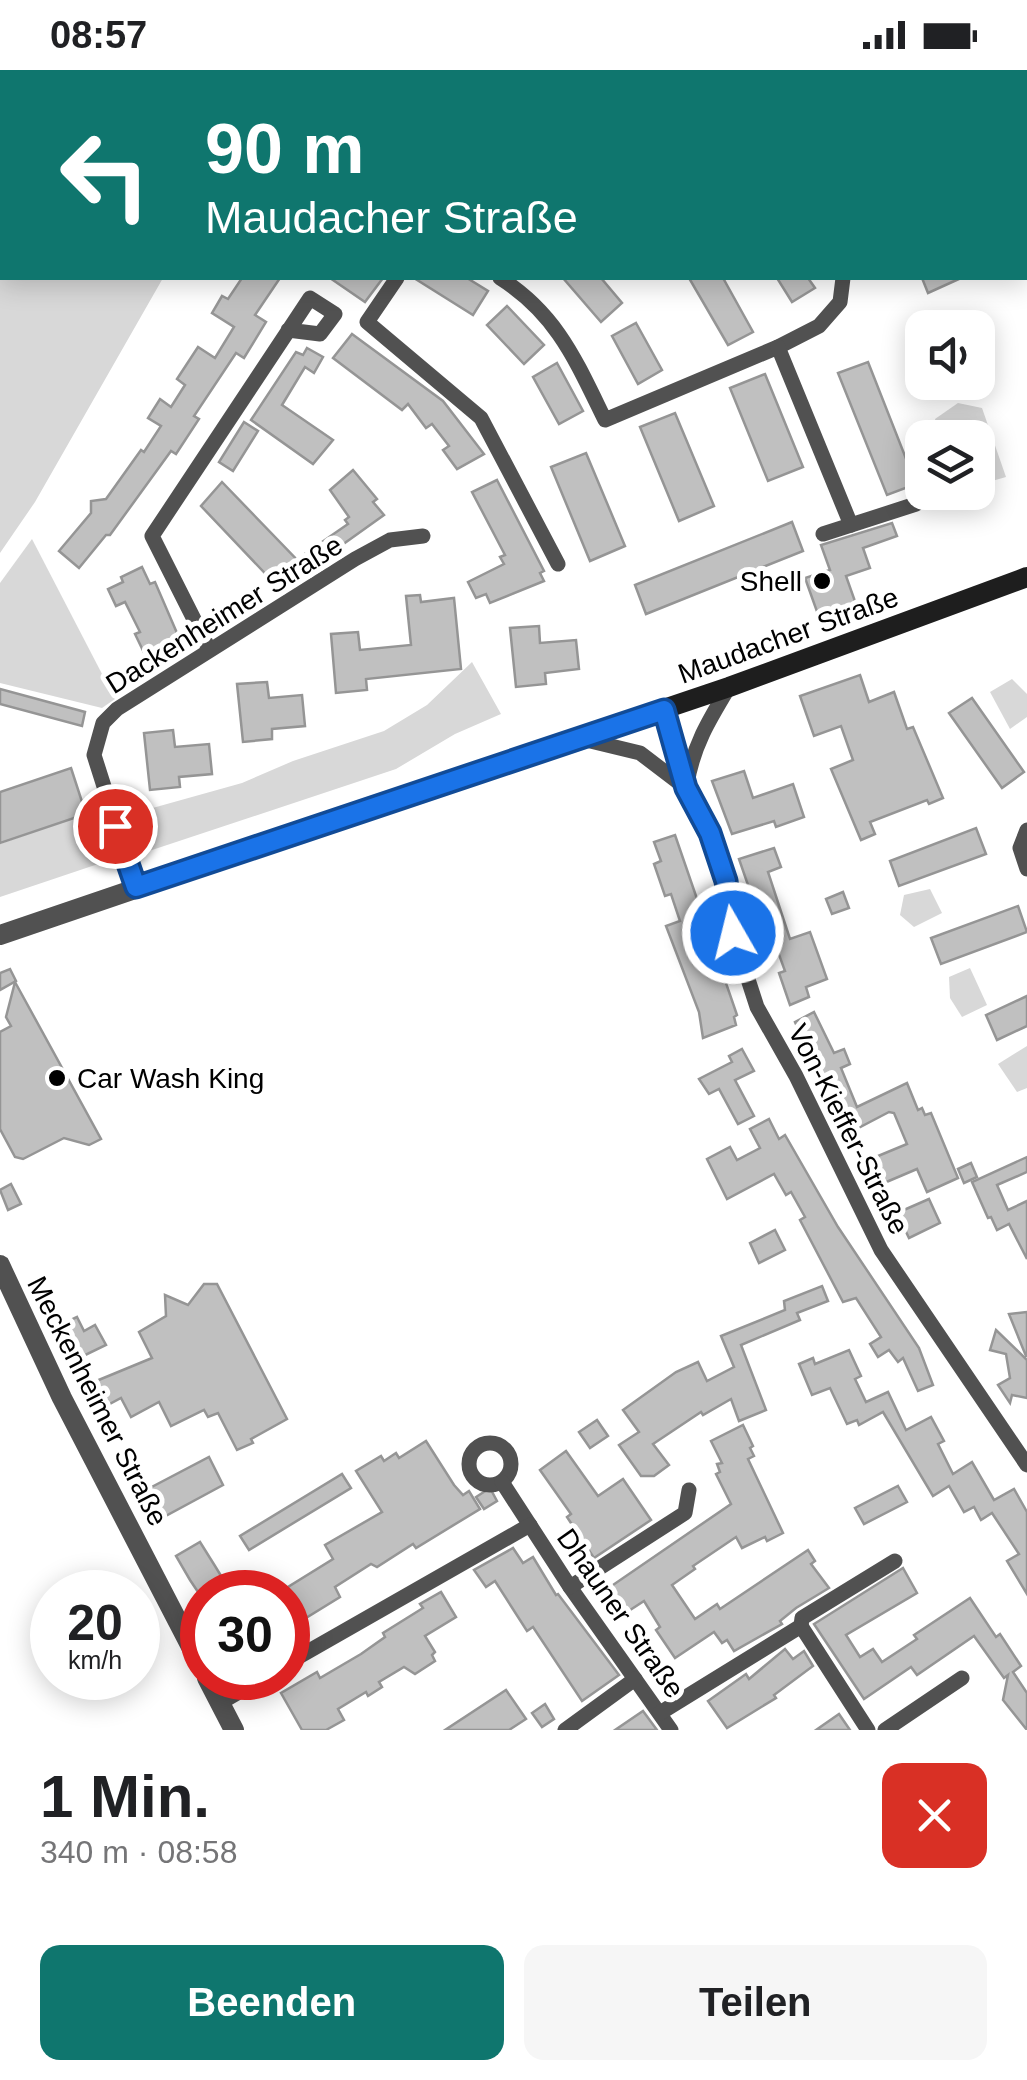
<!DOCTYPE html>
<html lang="de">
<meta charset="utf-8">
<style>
body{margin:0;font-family:Helvetica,sans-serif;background:#f6f6f6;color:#202124;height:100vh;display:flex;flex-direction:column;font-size:38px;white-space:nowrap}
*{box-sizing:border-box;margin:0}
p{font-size:32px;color:#757577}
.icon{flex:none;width:55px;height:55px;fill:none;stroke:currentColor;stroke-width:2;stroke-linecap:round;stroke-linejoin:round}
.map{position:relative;height:1660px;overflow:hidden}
.panel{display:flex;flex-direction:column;background:#fff;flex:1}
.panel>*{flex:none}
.guide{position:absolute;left:0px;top:0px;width:1028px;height:210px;box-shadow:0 5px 25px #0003;background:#0f766e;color:#fff;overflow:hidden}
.fabs{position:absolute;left:905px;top:240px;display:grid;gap:20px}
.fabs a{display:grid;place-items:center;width:90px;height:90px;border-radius:20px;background:#fff;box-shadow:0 5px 25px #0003;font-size:50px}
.speed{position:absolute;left:30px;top:1500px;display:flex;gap:20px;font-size:50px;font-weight:700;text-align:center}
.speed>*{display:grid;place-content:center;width:130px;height:130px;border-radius:50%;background:#fff;box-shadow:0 5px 25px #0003;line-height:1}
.speed small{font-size:25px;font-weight:400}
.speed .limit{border:15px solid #d22;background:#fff;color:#111}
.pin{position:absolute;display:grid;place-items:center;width:85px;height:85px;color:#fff;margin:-42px;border:5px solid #fff;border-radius:50%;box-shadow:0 2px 10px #0007}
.me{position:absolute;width:110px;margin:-55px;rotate:352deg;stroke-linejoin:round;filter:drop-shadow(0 0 8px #0008)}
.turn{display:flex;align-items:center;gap:35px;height:210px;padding:0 40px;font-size:45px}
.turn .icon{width:130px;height:130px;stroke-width:2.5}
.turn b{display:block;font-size:70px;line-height:85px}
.round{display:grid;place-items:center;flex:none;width:105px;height:105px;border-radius:20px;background:#f6f6f6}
.head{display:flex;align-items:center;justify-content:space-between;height:170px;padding:0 40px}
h1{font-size:60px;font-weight:700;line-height:75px}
.action{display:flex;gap:20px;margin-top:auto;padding:20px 40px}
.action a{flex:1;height:115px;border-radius:20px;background:#0f766e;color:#fff;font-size:40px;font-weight:700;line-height:115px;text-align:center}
.action a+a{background:#f6f6f6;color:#202124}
.status{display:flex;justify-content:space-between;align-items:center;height:70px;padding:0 50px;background:#fff;direction:ltr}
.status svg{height:28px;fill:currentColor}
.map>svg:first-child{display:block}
.green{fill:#d8d8d8}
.building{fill:#c0c0c0;stroke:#959595;stroke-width:2.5}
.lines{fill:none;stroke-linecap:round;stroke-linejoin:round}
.minor{stroke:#515151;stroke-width:15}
.tertiary{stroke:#515151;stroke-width:20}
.secondary{stroke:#1e1e1e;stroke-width:20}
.route-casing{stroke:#114b97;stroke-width:25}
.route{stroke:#1a73e8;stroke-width:18}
.poi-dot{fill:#000;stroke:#fff;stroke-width:4}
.labels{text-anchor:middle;stroke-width:10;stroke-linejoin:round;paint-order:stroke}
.poi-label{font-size:28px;fill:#000;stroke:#fff;text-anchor:end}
.street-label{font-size:28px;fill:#000;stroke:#fff}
</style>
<div class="status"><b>08:57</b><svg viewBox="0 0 49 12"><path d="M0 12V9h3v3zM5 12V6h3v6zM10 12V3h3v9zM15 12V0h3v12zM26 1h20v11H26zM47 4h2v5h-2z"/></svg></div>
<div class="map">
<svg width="1027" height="1660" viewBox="0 0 1027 1660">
<rect width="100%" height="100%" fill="#fff"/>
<g class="green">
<path d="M 0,0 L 281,0 L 2,2 L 2,208 L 163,208 L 35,432 L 0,483 Z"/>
<path d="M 958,333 L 982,338 L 1006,407 L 978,415 L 978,368 L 939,367 L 935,349 Z"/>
<path d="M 32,469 L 115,629 L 102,638 L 0,613 L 0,513 Z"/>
<path d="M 472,592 L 501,644 L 455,664 L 396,699 L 146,782 L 138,783 L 124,746 L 242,713 L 293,691 L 384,661 L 427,635 Z"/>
<path d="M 1012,609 L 1027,624 L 1027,647 L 1010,659 L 990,622 Z"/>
<path d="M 94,741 L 108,785 L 104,792 L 0,827 L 0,774 Z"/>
<path d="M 930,819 L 942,843 L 914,857 L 900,845 L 904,825 Z"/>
<path d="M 970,898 L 987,935 L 962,947 L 950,928 L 949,907 Z"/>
<path d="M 1027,976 L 1027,1018 L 1017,1022 L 998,994 Z"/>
</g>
<g class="building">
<path d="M 242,208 L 280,208 L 255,245 L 266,252 L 244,288 L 236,283 L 194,346 L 199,349 L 176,384 L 171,381 L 110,465 L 106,465 L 79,498 L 59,481 L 91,443 L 91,431 L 106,429 L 141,380 L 144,382 L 161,356 L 148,348 L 160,329 L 171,337 L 185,315 L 177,309 L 198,277 L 215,288 L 234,257 L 212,243 L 222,226 L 228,229 Z"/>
<path d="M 330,208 L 383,208 L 365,232 Z"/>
<path d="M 414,208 L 467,208 L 488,221 L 473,245 Z"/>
<path d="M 563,208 L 601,208 L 622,233 L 601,252 Z"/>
<path d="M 689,208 L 723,208 L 753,262 L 728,275 Z"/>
<path d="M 777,208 L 808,208 L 815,218 L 792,232 Z"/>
<path d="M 922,208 L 961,208 L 928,223 Z"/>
<path d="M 507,236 L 544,275 L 524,294 L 487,255 Z"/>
<path d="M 636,253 L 662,300 L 638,314 L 612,266 Z"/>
<path d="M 352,264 L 443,331 L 484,384 L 457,399 L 443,380 L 449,376 L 432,354 L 426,358 L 408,334 L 402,340 L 333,288 Z"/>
<path d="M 307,278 L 323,287 L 314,303 L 305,297 L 282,335 L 333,370 L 313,394 L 251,350 L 296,282 L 303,285 Z"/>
<path d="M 868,292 L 916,414 L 887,425 L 838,303 Z"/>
<path d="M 557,293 L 583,341 L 559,354 L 533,307 Z"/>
<path d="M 765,304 L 803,397 L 768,411 L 730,318 Z"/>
<path d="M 675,343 L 714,436 L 679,451 L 640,357 Z"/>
<path d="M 244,352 L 258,361 L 233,401 L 219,392 Z"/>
<path d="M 586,383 L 625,476 L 590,491 L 551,397 Z"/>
<path d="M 353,400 L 377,429 L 373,432 L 384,445 L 314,495 L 306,483 L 348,454 L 345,450 L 349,447 L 330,420 Z"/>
<path d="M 497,410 L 544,501 L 540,503 L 544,511 L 490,533 L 486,524 L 476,528 L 468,512 L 504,494 L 500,487 L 505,485 L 472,422 Z"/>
<path d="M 222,412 L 302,495 L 278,517 L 201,436 Z"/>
<path d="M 792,452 L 803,481 L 646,544 L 635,515 Z"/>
<path d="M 892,453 L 897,466 L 863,478 L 870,498 L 846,506 L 857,537 L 820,550 L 805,508 L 830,500 L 821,475 Z"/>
<path d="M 142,497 L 150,514 L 155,512 L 183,577 L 149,593 L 135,564 L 140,562 L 125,532 L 116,536 L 108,519 L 123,512 L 121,507 Z"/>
<path d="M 420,525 L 421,532 L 454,528 L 461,599 L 366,609 L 367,620 L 336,623 L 331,564 L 358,562 L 360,580 L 411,575 L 406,526 Z"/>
<path d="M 539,556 L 540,573 L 576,570 L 579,599 L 545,603 L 546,614 L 516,617 L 510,558 Z"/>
<path d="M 860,605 L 869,632 L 894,622 L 907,659 L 913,657 L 943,728 L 929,734 L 927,730 L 870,752 L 875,764 L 861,770 L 831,699 L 853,690 L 841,656 L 814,666 L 800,626 Z"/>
<path d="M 267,612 L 269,628 L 302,625 L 305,656 L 272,659 L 272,669 L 243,672 L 237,614 Z"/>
<path d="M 0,619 L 85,642 L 82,656 L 0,634 Z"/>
<path d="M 972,628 L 1024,702 L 1002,718 L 949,643 Z"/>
<path d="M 173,660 L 175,677 L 209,674 L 212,704 L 179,707 L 180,717 L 150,720 L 144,663 Z"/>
<path d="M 71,698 L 86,744 L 0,773 L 0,722 Z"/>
<path d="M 744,701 L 753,728 L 793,714 L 804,747 L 776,757 L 774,751 L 732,764 L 712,711 Z"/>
<path d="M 976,758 L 986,784 L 899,816 L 890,791 Z"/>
<path d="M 675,765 L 737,945 L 734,947 L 736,955 L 703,968 L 699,942 L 666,856 L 680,851 L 671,824 L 665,826 L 654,794 L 661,791 L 654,772 Z"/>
<path d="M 774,778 L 781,797 L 768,802 L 790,869 L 810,862 L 827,909 L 806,917 L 809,927 L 790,935 L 779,903 L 785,901 L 773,868 L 767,870 L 739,789 Z"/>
<path d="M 843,822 L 849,838 L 832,844 L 826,829 Z"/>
<path d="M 1018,836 L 1027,862 L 941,894 L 931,868 Z"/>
<path d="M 10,899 L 16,911 L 0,920 L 0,903 Z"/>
<path d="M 15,912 L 101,1069 L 89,1075 L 64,1068 L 23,1089 L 15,1087 L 0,1059 L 0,962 L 11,956 L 6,947 Z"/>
<path d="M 1027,926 L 1027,956 L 997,970 L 986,945 Z"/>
<path d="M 814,942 L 834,983 L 844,979 L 850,994 L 841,998 L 857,1037 L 907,1013 L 918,1040 L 922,1038 L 925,1045 L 931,1043 L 958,1108 L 927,1122 L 917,1099 L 877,1116 L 866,1091 L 907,1074 L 894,1043 L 889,1042 L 845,1065 L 795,952 Z"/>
<path d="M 742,979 L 754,1001 L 735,1010 L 754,1046 L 738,1054 L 719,1019 L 709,1024 L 699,1009 L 732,992 L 729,986 Z"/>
<path d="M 769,1049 L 779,1069 L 785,1065 L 838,1157 L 919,1278 L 933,1315 L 918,1321 L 903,1288 L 898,1292 L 889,1280 L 878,1287 L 870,1274 L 881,1267 L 856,1228 L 843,1232 L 800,1150 L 805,1147 L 791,1122 L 786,1125 L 774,1104 L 727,1129 L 707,1089 L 730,1077 L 737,1090 L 760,1078 L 750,1059 Z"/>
<path d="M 1027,1087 L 1027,1102 L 997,1115 L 1008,1140 L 1027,1131 L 1027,1189 L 1009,1154 L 997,1160 L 991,1147 L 988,1148 L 972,1112 Z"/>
<path d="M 971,1093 L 977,1107 L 964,1113 L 958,1099 Z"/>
<path d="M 11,1114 L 21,1134 L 8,1140 L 0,1120 Z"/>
<path d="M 929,1129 L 940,1153 L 909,1168 L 897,1143 Z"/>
<path d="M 775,1160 L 785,1180 L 759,1193 L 750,1173 Z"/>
<path d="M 204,1214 L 217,1214 L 287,1349 L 251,1369 L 253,1373 L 237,1380 L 218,1343 L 208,1347 L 204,1340 L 171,1356 L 159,1332 L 131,1347 L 121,1328 L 102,1338 L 89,1314 L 152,1288 L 139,1262 L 166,1246 L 165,1225 L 188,1235 Z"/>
<path d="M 822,1216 L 828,1231 L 797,1243 L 800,1250 L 741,1275 L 766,1340 L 739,1351 L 731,1329 L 703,1345 L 701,1342 L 653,1374 L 669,1395 L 654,1406 L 641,1406 L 619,1375 L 639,1362 L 623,1340 L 676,1302 L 698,1292 L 707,1311 L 734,1297 L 721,1266 L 785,1240 L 784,1231 Z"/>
<path d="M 1027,1242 L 1027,1286 L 1026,1286 L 1009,1244 Z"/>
<path d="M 77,1247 L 84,1261 L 95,1255 L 106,1275 L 77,1289 L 60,1255 Z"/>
<path d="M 996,1260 L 1027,1290 L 1027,1328 L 1012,1325 L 1010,1333 L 998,1315 L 1010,1308 L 1006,1284 L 990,1280 Z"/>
<path d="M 849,1280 L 861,1306 L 855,1309 L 866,1332 L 888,1322 L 906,1360 L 931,1347 L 944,1371 L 938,1374 L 953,1404 L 972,1392 L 994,1430 L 1014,1419 L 1027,1442 L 1027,1524 L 1007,1491 L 1019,1484 L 992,1443 L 981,1450 L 974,1437 L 964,1442 L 949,1416 L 933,1426 L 883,1342 L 859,1355 L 857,1350 L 847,1354 L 830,1318 L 812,1325 L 799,1294 L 813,1288 L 815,1294 Z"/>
<path d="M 597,1350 L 608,1366 L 590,1378 L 579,1362 Z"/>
<path d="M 743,1355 L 753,1376 L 750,1378 L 754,1386 L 748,1389 L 783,1463 L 767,1471 L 765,1467 L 742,1478 L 736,1467 L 693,1496 L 695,1499 L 672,1515 L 695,1549 L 717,1534 L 720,1539 L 808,1480 L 815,1491 L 811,1494 L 829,1518 L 796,1538 L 780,1551 L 782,1554 L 734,1581 L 727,1570 L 722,1573 L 714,1562 L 675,1588 L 656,1560 L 660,1557 L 644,1531 L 627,1542 L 610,1517 L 731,1434 L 716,1404 L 720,1402 L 717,1394 L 722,1393 L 711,1371 Z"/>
<path d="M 426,1371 L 454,1415 L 463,1425 L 469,1421 L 480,1439 L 416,1478 L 413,1474 L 377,1497 L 371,1494 L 335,1517 L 340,1527 L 288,1559 L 288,1517 L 333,1489 L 325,1475 L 382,1442 L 356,1401 L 381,1386 L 384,1391 L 396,1383 L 399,1388 Z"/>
<path d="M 566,1381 L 598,1426 L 623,1409 L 651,1450 L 594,1488 L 567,1447 L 571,1444 L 540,1400 Z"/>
<path d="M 209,1387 L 223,1415 L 160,1449 L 146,1420 Z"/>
<path d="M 342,1404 L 351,1418 L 249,1480 L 240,1466 Z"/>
<path d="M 898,1416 L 907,1432 L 864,1454 L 855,1438 Z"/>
<path d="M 490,1418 L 497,1431 L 484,1439 L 476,1427 Z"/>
<path d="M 200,1472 L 215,1496 L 231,1522 L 198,1522 L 190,1510 L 176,1486 Z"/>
<path d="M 513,1478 L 523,1493 L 533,1487 L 556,1525 L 558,1524 L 619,1605 L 582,1631 L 533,1557 L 527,1561 L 495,1511 L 486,1517 L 474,1500 Z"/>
<path d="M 903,1498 L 917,1523 L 846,1565 L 860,1587 L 873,1579 L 882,1592 L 917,1569 L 914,1565 L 970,1528 L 996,1567 L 1000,1564 L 1021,1596 L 1013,1602 L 1027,1623 L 1027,1660 L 1003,1630 L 1008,1605 L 1004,1608 L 974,1566 L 917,1605 L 911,1597 L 864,1629 L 814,1554 Z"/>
<path d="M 441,1522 L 456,1547 L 425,1566 L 435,1582 L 432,1585 L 435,1591 L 415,1604 L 404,1597 L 379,1612 L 382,1617 L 368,1626 L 366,1622 L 338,1639 L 344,1650 L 326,1660 L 302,1660 L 281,1623 L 317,1602 L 320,1608 L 361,1584 L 385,1567 L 383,1563 L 423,1538 L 420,1534 Z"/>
<path d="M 785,1579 L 793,1589 L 804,1581 L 813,1596 L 774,1625 L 776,1628 L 727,1658 L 708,1631 L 746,1604 L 749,1609 Z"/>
<path d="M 506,1620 L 526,1649 L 509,1660 L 445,1660 Z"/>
<path d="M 545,1634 L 554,1649 L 542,1657 L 532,1643 Z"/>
<path d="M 643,1641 L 657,1660 L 615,1660 Z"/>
<path d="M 839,1644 L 850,1660 L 816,1660 Z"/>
</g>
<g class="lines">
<g class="minor">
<path d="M 745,0 L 746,2"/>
<path d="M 487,2 L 488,0"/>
<path d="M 1025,82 L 1027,81"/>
<path d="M 397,208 L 367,252 L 481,348 L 558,494"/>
<path d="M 500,208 C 557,244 576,291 605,350 L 778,277 L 819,256 L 840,232 L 843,208"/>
<path d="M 778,277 L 851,455"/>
<path d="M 823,464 L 916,434"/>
<path d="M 209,579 L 152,466 L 310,228 L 335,244 L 320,264 L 288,260"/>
<path d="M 663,640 L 686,718 L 710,763 L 726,811 L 733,863 L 757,937 L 796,1006 L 881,1180 L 1027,1395"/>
<path d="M 578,668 L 640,683 L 686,718"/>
<path d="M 687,714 C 693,676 709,650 729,617"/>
<path d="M 1027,760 L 1020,778 L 1027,799"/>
<path d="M 136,817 L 94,685 L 103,653 L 117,639 L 355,489 L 390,470 L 423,466"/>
<circle cx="490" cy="1394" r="21"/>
<path d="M 502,1412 L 570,1517 L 671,1660"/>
<path d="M 570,1517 L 685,1443 L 689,1420"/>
<path d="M 801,1556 L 802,1548 L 895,1491"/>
<path d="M 288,1593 L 530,1455"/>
<path d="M 220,1633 L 263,1608"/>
<path d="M 660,1643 L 801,1556 L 868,1660"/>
<path d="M 565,1660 L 635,1609"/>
<path d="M 885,1660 L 962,1608"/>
</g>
<g class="tertiary">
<path d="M 0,865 L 578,668"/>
<path d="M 0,1195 L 62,1328 L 202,1598"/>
<path d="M 207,1608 L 234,1660"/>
</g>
<path class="secondary" d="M 578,668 L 729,617 L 1027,507"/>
</g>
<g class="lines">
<defs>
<path id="route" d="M 115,756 L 136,817 L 664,640 L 686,718 L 710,763 L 726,811 L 733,863"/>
</defs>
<use href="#route" class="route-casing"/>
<use href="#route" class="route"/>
</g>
<g class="poi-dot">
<circle cx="822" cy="511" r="10"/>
<circle cx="57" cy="1008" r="10"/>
</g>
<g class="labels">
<g class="poi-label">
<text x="802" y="521">Shell</text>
<text x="77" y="1018" text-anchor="start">Car Wash King</text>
</g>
<g class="street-label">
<text transform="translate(224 544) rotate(-32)" y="10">Dackenheimer Straße</text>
<text transform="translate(788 565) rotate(-20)" y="10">Maudacher Straße</text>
<text transform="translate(849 1059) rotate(63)" y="10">Von-Kieffer-Straße</text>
<text transform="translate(98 1331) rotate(63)" y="10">Meckenheimer Straße</text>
<text transform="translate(621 1543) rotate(55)" y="10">Dhauner Straße</text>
</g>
</g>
</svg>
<div class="fabs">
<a><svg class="icon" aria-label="sound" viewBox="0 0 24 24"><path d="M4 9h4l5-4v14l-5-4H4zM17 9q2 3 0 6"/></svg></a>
<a><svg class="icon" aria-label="layers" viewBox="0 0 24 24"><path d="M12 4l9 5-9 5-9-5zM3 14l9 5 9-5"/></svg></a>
</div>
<div class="speed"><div>20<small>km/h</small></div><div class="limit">30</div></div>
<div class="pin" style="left:115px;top:756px;background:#d93025"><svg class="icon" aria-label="arrive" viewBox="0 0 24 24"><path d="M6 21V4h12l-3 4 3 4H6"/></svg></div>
<svg class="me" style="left:733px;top:863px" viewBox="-20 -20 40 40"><circle r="17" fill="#1a73e8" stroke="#fff" stroke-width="3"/><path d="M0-11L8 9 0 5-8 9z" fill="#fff"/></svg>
<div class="guide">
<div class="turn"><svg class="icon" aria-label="left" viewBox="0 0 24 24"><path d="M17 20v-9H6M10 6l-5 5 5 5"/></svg><div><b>90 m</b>Maudacher Straße</div></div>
</div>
</div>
<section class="panel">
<div class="head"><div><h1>1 Min.</h1><p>340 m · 08:58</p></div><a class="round" style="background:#d93025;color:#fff"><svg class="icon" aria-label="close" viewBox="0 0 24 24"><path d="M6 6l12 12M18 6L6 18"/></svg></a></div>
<div class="action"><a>Beenden</a><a>Teilen</a></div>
</section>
